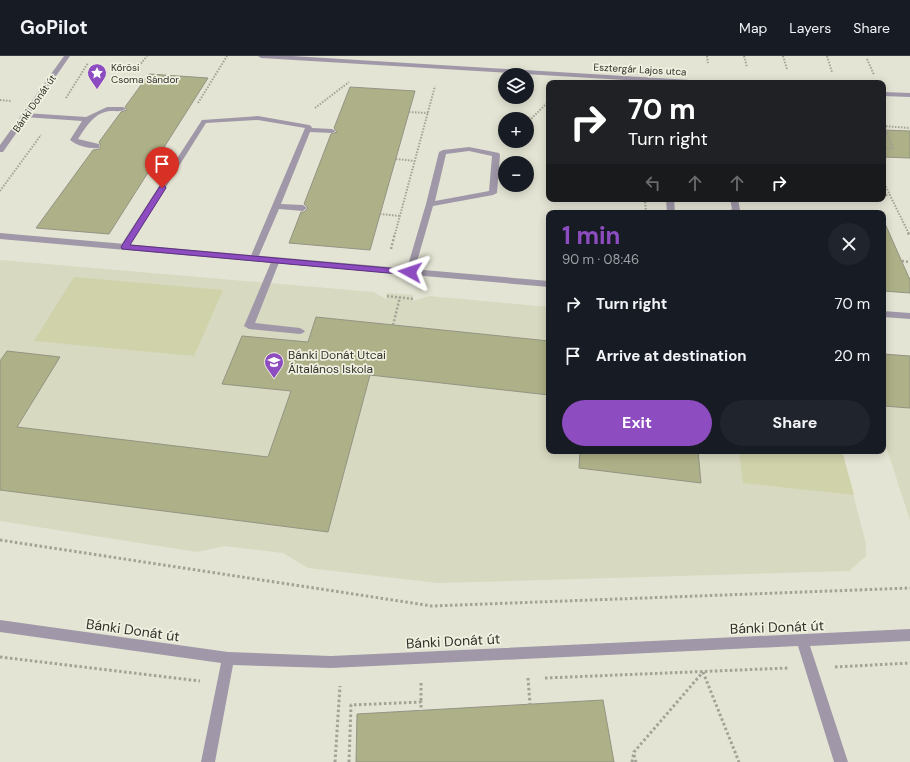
<!DOCTYPE html>
<meta charset="utf-8">
<style>
body{margin:0;font-family:"DM Sans",sans-serif;background:#20242c;color:#f1f3f6;height:100vh;display:flex;flex-direction:column;font-size:15px;white-space:nowrap}
*{box-sizing:border-box;margin:0}
p{font-size:13px;color:#9ea1a6}
.icon{flex:none;width:22px;height:22px;fill:none;stroke:currentColor;stroke-width:2;stroke-linecap:round;stroke-linejoin:round}
.map{position:relative;flex:1;overflow:hidden}
.panel{position:absolute;left:546px;top:154px;width:340px;height:244px;display:flex;flex-direction:column;background:#171b24;border-radius:8px;box-shadow:0 2px 10px #0003}
.panel>*{flex:none}
.banner{position:absolute;left:546px;top:24px;width:340px;height:122px;border-radius:8px;box-shadow:0 2px 10px #0003;background:#202124;color:#fff;overflow:hidden}
.tools{position:absolute;left:498px;top:12px;display:grid;gap:8px}
.tools a{display:grid;place-items:center;width:36px;height:36px;border-radius:50%;background:#171b24;box-shadow:0 2px 10px #0003;font-size:20px}
.pin{position:absolute;display:grid;place-items:center;width:34px;height:34px;color:#fff;margin:-41px -17px;border-radius:50% 50% 50% 0;rotate:-45deg;box-shadow:0 0 4px #0007}
.pin .icon{rotate:45deg}
.me{position:absolute;width:44px;margin:-22px;rotate:275deg;stroke-linejoin:round;filter:drop-shadow(0 0 3px #0008)}
.turn{display:flex;align-items:center;gap:14px;height:84px;padding:0 16px;font-size:18px}
.turn .icon{width:52px;height:52px;stroke-width:2.5}
.turn b{display:block;font-size:28px;line-height:34px}
.lanes{display:flex;align-items:center;height:38px;padding:0 16px;background:#0003;justify-content:center;gap:20px;direction:ltr}
.lanes .off{opacity:.35}
.round{display:grid;place-items:center;flex:none;width:42px;height:42px;border-radius:21px;background:#20242c}
.head{display:flex;align-items:center;justify-content:space-between;height:68px;padding:0 16px}
h1{font-size:24px;font-weight:700;line-height:30px;color:#8d4cc0}
.button{display:flex;gap:8px;margin-top:auto;padding:8px 16px}
.button a{flex:1;height:46px;border-radius:24px;background:#8d4cc0;color:#fff;font-size:16px;font-weight:700;line-height:46px;text-align:center}
.button a+a{background:#20242c;color:#f1f3f6}
ul{padding:0;list-style:none}
li{display:flex;align-items:center;gap:12px;height:52px;padding:0 16px}
li div{flex:1}
li b{display:block;font-size:15px}
li em{font-style:normal}
header{display:flex;align-items:center;gap:24px;box-sizing:border-box;height:56px;padding:0 20px;background:#171b24;border-bottom:1px solid #363941}
header strong{font-size:19px}
nav{display:flex;gap:22px;margin-inline-start:auto;font-size:14px}
.map>svg:first-child{display:block}
.built{fill:#d7d9c0}
.green{fill:#d0d2aa}
.building{fill:#aeb087;stroke:#939484}
.lines{fill:none;stroke-linecap:round;stroke-linejoin:round}
.path-far2{stroke:#a2a396;stroke-width:2;stroke-dasharray:1.5 1.5;stroke-linecap:butt}
.path-far1{stroke:#a2a396;stroke-width:2.5;stroke-dasharray:2 2;stroke-linecap:butt}
.path{stroke:#a2a396;stroke-width:3;stroke-dasharray:2.5 2.5;stroke-linecap:butt}
.service{fill:#a098a8;fill-rule:evenodd}
.minor{fill:#a098a8;fill-rule:evenodd}
.tertiary{fill:#a098a8;fill-rule:evenodd}
.route{fill:#8d4cc0;stroke:#5c317d}
.labels{text-anchor:middle;stroke-width:3.5;stroke-linejoin:round;paint-order:stroke}
.far-poi-label{font-size:10px;fill:#31312b;stroke:#f0f1e0;text-anchor:start}
.far-street-label{font-size:10px;fill:#31312b;stroke:#f0f1e0}
.poi-label{font-size:12px;fill:#31312b;stroke:#f0f1e0;text-anchor:start}
.near-street-label{font-size:14px;fill:#31312b;stroke:#f0f1e0}
</style>
<header>
<strong>GoPilot</strong>
<nav><a>Map</a><a>Layers</a><a>Share</a></nav>
</header>
<div class="map">
<svg width="910" height="706" viewBox="0 0 910 706">
<rect width="100%" height="100%" fill="#e3e4d3"/>
<g class="built">
<path d="M 0,204 L 373,236 L 386,243 L 387,237 L 413,239 L 413,245 L 429,240 L 549,251 L 549,395 L 842,395 L 866,488 L 866,500 L 849,515 L 438,527 L 308,512 L 283,497 L 224,490 L 197,496 L 0,465 Z"/>
<path d="M 883,298 L 910,300 L 910,464 L 883,381 Z"/>
</g>
<g class="green">
<path d="M 74,221 L 223,234 L 194,300 L 34,285 Z"/>
<path d="M 739,395 L 842,395 L 854,439 L 743,427 Z"/>
</g>
<g class="building">
<path d="M 149,18 L 208,22 L 109,178 L 36,172 L 93,94 L 100,93 L 100,88 L 99,86 L 121,56 L 127,54 L 125,51 Z"/>
<path d="M 350,31 L 415,35 L 370,194 L 289,187 L 301,156 L 304,156 L 308,152 L 304,148 L 331,78 L 337,76 L 334,72 Z"/>
<path d="M 883,74 L 910,75 L 910,102 L 883,101 Z"/>
<path d="M 883,163 L 910,224 L 910,237 L 883,235 Z"/>
<path d="M 316,261 L 549,285 L 549,339 L 370,319 L 328,476 L 0,434 L 0,305 L 7,295 L 60,301 L 17,371 L 268,401 L 291,335 L 222,328 L 242,280 L 308,286 Z"/>
<path d="M 883,298 L 910,300 L 910,352 L 883,350 Z"/>
<path d="M 580,395 L 698,395 L 701,427 L 579,412 Z"/>
<path d="M 603,644 L 614,706 L 356,706 L 357,658 Z"/>
</g>
<g class="lines">
<g class="path-far2">
<path d="M 707,0 L 708,7"/>
<path d="M 744,0 L 747,11"/>
<path d="M 783,0 L 787,13"/>
<path d="M 827,0 L 832,16"/>
<path d="M 867,3 L 874,19"/>
<path d="M 139,10 L 147,0"/>
<path d="M 66,42 L 88,7"/>
<path d="M 0,44 L 11,45"/>
<path d="M 198,47 L 227,0"/>
<path d="M 315,52 L 349,26"/>
<path d="M 409,56 L 428,57"/>
<path d="M 527,67 L 549,45"/>
<path d="M 883,70 L 910,72"/>
<path d="M 883,87 L 885,92 L 894,93 L 886,77 L 889,77"/>
<path d="M 396,103 L 415,105"/>
<path d="M 883,125 L 909,178"/>
<path d="M 0,135 L 41,79"/>
<path d="M 883,139 L 890,139"/>
<path d="M 645,143 L 646,157"/>
<path d="M 380,158 L 400,160"/>
<path d="M 395,178 L 435,30"/>
</g>
<g class="path-far1">
<path d="M 908,177 L 910,180"/>
<path d="M 391,193 L 395,177"/>
<path d="M 902,205 L 910,206"/>
<path d="M 387,240 L 413,243"/>
<path d="M 393,269 L 400,241"/>
</g>
<g class="path">
<path d="M 0,484 L 432,550 L 910,532"/>
<path d="M 0,601 L 200,625"/>
<path d="M 835,611 L 910,607"/>
<path d="M 703,616 L 739,706"/>
<path d="M 528,622 L 530,648"/>
<path d="M 545,622 L 788,612"/>
<path d="M 421,627 L 421,646"/>
<path d="M 634,699 L 636,706"/>
<path d="M 335,706 L 340,630"/>
<path d="M 349,706 L 351,649 L 421,646 L 421,655"/>
<path d="M 632,706 L 634,696 L 703,616"/>
</g>
<g class="service">
<path d="M 107,51 L 123,51 L 126,53 C 122,56 116,55 111,55 C 94,56 86,71 78,83 L 99,88 L 99,92 C 90,93 77,90 70,84 L 82,65 L 25,61 L 22,59 L 25,57 L 86,61 Z"/>
<path d="M 258,60 L 309,69 L 311,70 L 312,72 L 332,73 L 336,75 L 332,77 L 310,76 L 281,148 L 303,149 L 307,152 L 303,155 L 279,153 L 257,204 L 251,204 L 250,202 L 305,72 L 258,64 L 206,67 L 127,193 L 121,193 L 120,191 L 121,189 L 202,64 Z"/>
<path d="M 469,91 L 499,97 L 500,99 L 497,137 L 493,139 L 433,150 L 414,216 L 413,218 L 407,218 L 406,216 L 426,148 L 439,96 L 443,94 ZM 469,95 L 492,100 L 489,135 L 435,145 L 446,98 Z"/>
<path d="M 666,143 L 674,143 L 675,157 L 667,157 Z"/>
<path d="M 730,143 L 738,143 L 740,154 L 739,156 L 724,157 L 732,153 Z"/>
<path d="M 276,201 L 280,204 L 255,267 L 300,272 L 305,275 L 303,277 L 300,278 L 249,273 L 244,270 L 272,204 Z"/>
</g>
<g class="minor">
<path d="M 64,0 L 70,0 L 3,96 L 0,96 L 0,89 Z"/>
<path d="M 0,177 L 549,225 L 549,231 L 0,183 Z"/>
<path d="M 883,255 L 910,257 L 910,263 L 883,261 Z"/>
<path d="M 0,564 L 228,596 L 331,600 L 910,573 L 910,585 L 810,590 L 848,706 L 834,706 L 798,590 L 331,612 L 233,609 L 215,706 L 201,706 L 221,607 L 0,576 Z"/>
</g>
<g class="tertiary">
<path d="M 258,0 L 292,0 L 707,25 L 710,27 L 675,27 L 261,2 Z"/>
<path d="M 883,36 L 910,37 L 910,41 L 883,40 Z"/>
</g>
</g>
<path class="route" d="M 160,130 L 165,130 L 166,132 L 130,189 L 410,214 L 413,216 L 410,219 L 122,193 L 121,191 Z"/>
<defs>
<symbol id="sight-pin" viewBox="-11 -11 22 30"><path d="M0 17L-7.5 6A9.5 9.5 0 1 1 7.5 6Z" fill="#8d4cc0" stroke="#f0f1e0"/><path d="M0-6L1.8-2.2L6-1.7L2.9 1.2L3.7 5.4L0 3.3L-3.7 5.4L-2.9 1.2L-6-1.7L-1.8-2.2Z" fill="#fff"/></symbol>
<symbol id="school-pin" viewBox="-11 -11 22 30"><path d="M0 17L-7.5 6A9.5 9.5 0 1 1 7.5 6Z" fill="#8d4cc0" stroke="#f0f1e0"/><path d="M0-5L7-2L0 1L-7-2ZM-4 1L0 2.5L4 1V4Q0 6-4 4Z" fill="#fff"/></symbol>
</defs>
<g fill-rule="evenodd">
<use href="#sight-pin" x="86" y="6" width="22" height="30"/>
<use href="#school-pin" x="263" y="295" width="22" height="30"/>
</g>
<g class="labels">
<g class="far-poi-label">
<text x="111" y="15">Kőrösi<tspan x="111" dy="12">Csoma Sándor</tspan></text>
</g>
<g class="far-street-label">
<text transform="translate(640 13) rotate(3)" y="4">Esztergár Lajos utca</text>
<text transform="translate(34 47) rotate(-55)" y="4">Bánki Donát út</text>
</g>
<g class="poi-label">
<text x="288" y="303">Bánki Donát Utcai<tspan x="288" dy="14">Általános Iskola</tspan></text>
</g>
<g class="near-street-label">
<text transform="translate(777 571) rotate(-2)" y="5">Bánki Donát út</text>
<text transform="translate(133 574) rotate(8)" y="5">Bánki Donát út</text>
<text transform="translate(453 585) rotate(-3)" y="5">Bánki Donát út</text>
</g>
</g>
</svg>
<div class="tools">
<a><svg class="icon" aria-label="layers" viewBox="0 0 24 24"><path d="M12 4l9 5-9 5-9-5zM3 14l9 5 9-5"/></svg></a>
<a>+</a>
<a>−</a>
</div>
<div class="pin" style="left:162px;top:132px;background:#d93025"><svg class="icon" aria-label="arrive" viewBox="0 0 24 24"><path d="M6 21V4h12l-3 4 3 4H6"/></svg></div>
<svg class="me" style="left:410px;top:216px" viewBox="-20 -20 40 40"><path d="M0-17L14 15 0 8-14 15z" fill="#8d4cc0" stroke="#fff" stroke-width="4"/></svg>
<div class="banner">
<div class="turn"><svg class="icon" aria-label="right" viewBox="0 0 24 24"><path d="M7 20v-9h11M14 6l5 5-5 5"/></svg><div><b>70 m</b>Turn right</div></div>
<div class="lanes"><svg class="icon off" aria-label="left" viewBox="0 0 24 24"><path d="M17 20v-9H6M10 6l-5 5 5 5"/></svg><svg class="icon off" aria-label="ahead" viewBox="0 0 24 24"><path d="M12 20V5M6 11l6-6 6 6"/></svg><svg class="icon off" aria-label="ahead" viewBox="0 0 24 24"><path d="M12 20V5M6 11l6-6 6 6"/></svg><svg class="icon" aria-label="right" viewBox="0 0 24 24"><path d="M7 20v-9h11M14 6l5 5-5 5"/></svg></div>
</div>
<section class="panel">
<div class="head"><div><h1>1 min</h1><p>90 m · 08:46</p></div><a class="round"><svg class="icon" aria-label="close" viewBox="0 0 24 24"><path d="M6 6l12 12M18 6L6 18"/></svg></a></div>
<ul>
<li><svg class="icon" aria-label="right" viewBox="0 0 24 24"><path d="M7 20v-9h11M14 6l5 5-5 5"/></svg><div><b>Turn right</b></div><em>70 m</em></li>
<li><svg class="icon" aria-label="arrive" viewBox="0 0 24 24"><path d="M6 21V4h12l-3 4 3 4H6"/></svg><div><b>Arrive at destination</b></div><em>20 m</em></li>
</ul>
<div class="button"><a>Exit</a><a>Share</a></div>
</section>
</div>
